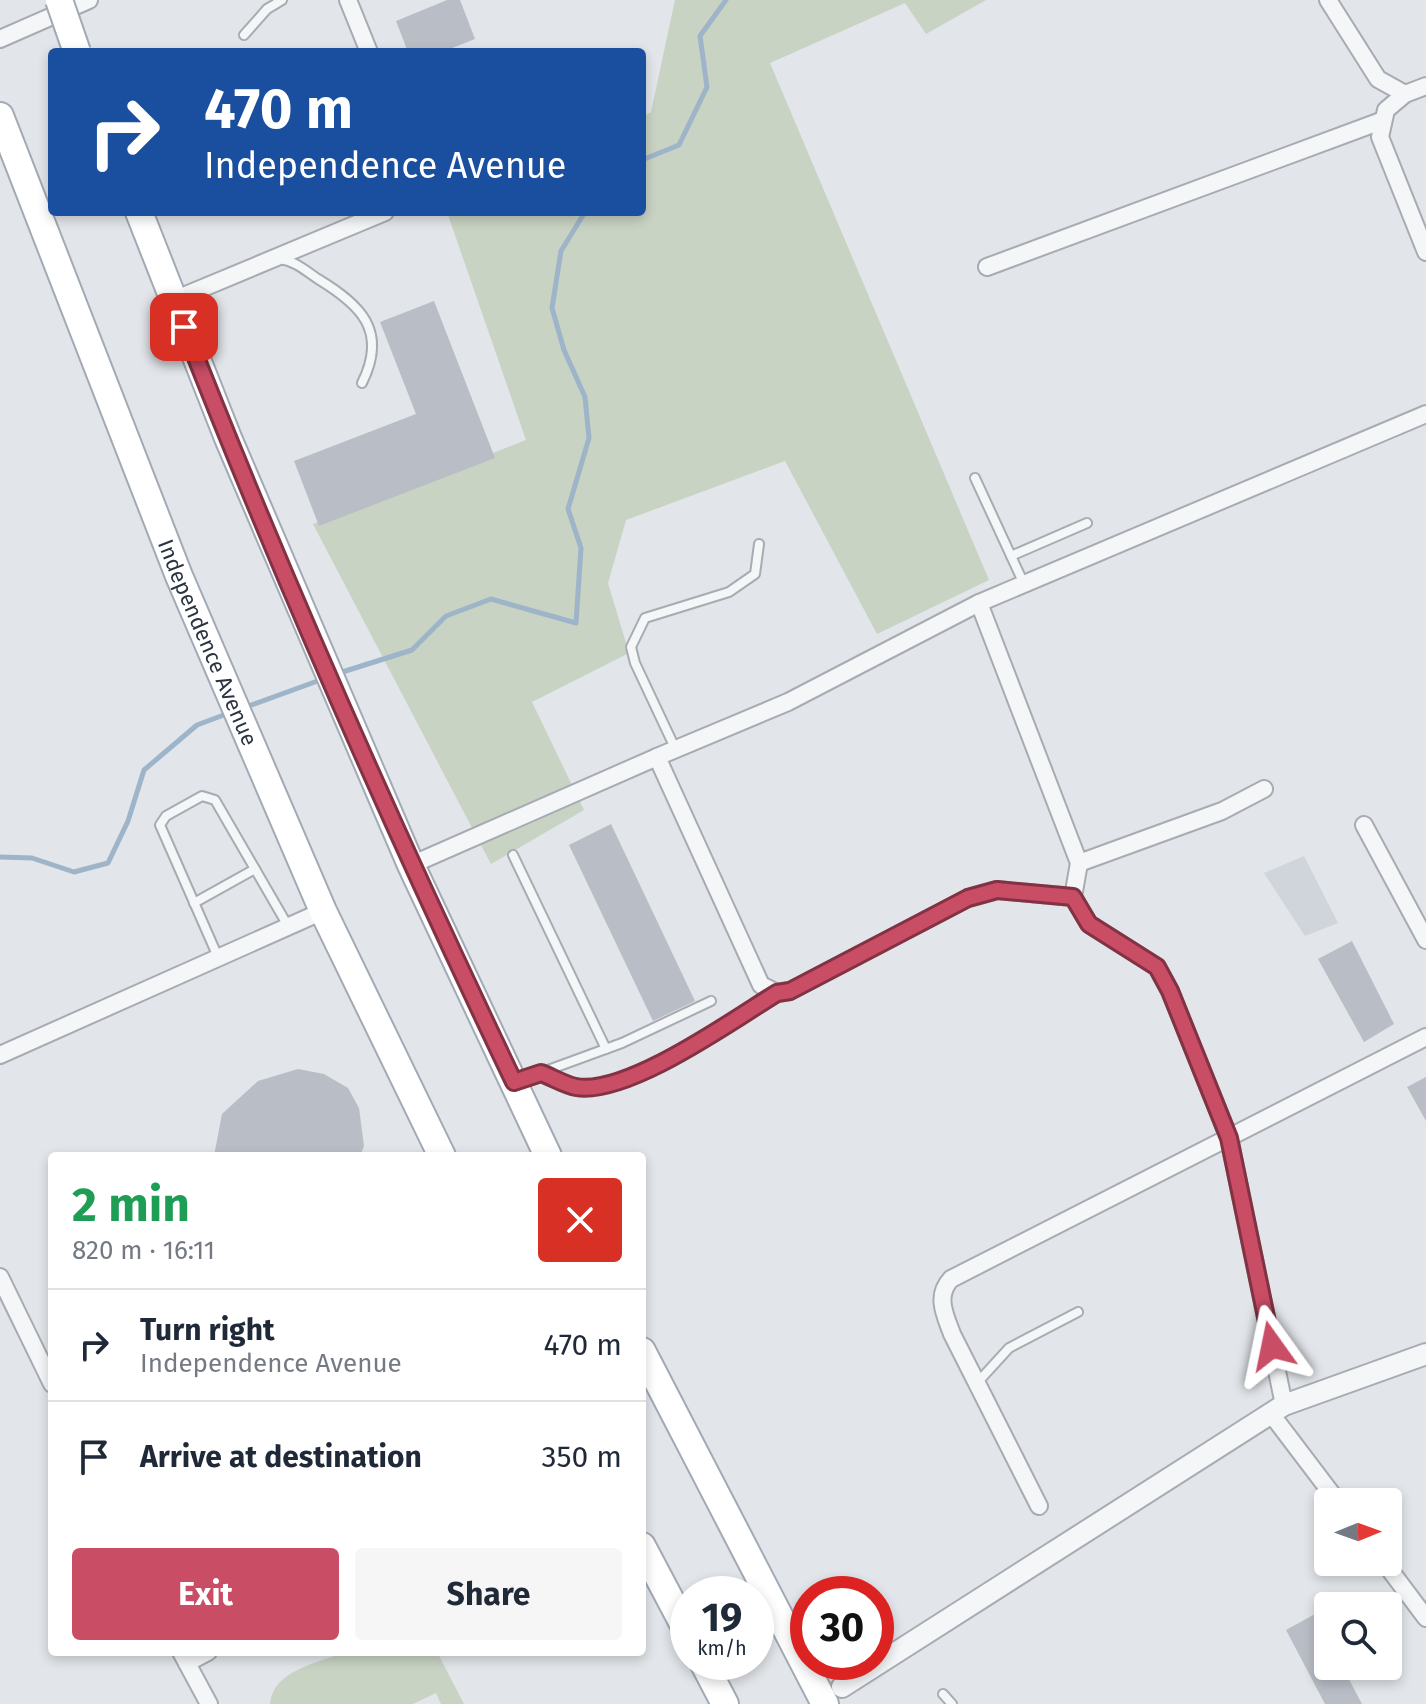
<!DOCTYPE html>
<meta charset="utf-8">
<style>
body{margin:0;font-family:"Fira Sans",sans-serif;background:#f6f6f7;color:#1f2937;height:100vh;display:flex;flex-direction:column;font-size:30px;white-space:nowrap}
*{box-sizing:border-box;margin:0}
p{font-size:26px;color:#747a83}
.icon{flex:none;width:44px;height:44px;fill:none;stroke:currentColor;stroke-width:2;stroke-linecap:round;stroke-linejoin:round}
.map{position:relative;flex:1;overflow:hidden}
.drawer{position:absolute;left:48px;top:1152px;width:598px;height:504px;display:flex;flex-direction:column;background:#fff;border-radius:8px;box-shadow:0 4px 12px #0003}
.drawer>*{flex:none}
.hud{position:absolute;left:48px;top:48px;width:598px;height:168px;border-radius:8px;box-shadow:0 4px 12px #0003;background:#1a4fa0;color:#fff;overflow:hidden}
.needle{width:52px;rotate:89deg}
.tools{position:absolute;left:1314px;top:1488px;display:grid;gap:16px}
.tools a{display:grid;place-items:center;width:88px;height:88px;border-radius:8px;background:#fff;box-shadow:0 4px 12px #0003;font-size:40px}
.speed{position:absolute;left:670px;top:1576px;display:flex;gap:16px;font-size:40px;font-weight:700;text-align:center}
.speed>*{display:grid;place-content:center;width:104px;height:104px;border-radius:50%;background:#fff;box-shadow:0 4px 12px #0003;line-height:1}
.speed small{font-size:20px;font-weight:400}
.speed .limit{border:12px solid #d22;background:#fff;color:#111}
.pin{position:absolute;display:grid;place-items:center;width:68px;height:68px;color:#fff;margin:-34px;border-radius:16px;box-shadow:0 4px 12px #0006}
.me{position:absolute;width:88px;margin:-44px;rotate:348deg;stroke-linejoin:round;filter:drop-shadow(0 0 6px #0008)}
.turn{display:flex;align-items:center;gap:28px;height:168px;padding:0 24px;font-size:36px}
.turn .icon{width:104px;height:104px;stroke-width:2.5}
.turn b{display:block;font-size:56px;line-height:68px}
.round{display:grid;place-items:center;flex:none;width:84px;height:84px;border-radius:8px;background:#f6f6f7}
.summary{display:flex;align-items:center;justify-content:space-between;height:136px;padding:0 24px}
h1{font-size:48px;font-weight:700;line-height:60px;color:#1e9e55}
.button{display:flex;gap:16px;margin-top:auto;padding:16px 24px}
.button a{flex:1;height:92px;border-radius:8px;background:#c84d65;color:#fff;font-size:32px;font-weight:700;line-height:92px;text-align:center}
.button a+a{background:#f6f6f7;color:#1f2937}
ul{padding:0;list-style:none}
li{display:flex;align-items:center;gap:24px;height:112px;padding:0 24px;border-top:2px solid #e0e1e3}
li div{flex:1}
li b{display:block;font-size:30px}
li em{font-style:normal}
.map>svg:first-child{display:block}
.built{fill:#d0d4db}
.green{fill:#c8d3c3}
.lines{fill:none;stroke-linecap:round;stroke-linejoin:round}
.stream{stroke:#9eb4c8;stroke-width:5}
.building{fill:#b9bec6}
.service-casing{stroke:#a7acb3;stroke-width:12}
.minor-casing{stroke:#a7acb3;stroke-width:20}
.tertiary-casing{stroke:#a7acb3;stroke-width:24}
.primary-casing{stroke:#a1aab5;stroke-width:30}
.service{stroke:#f4f6f8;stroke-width:8}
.minor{stroke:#f4f6f8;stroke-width:16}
.tertiary{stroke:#f4f6f8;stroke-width:20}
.primary{stroke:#fff;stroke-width:26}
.primary-bridge-casing{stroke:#a1aab5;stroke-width:30;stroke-linecap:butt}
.primary-bridge{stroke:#fff;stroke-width:26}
.route-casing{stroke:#823242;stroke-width:20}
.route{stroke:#c84d65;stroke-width:14}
.labels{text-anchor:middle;stroke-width:7;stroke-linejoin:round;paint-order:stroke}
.street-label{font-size:22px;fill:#2a3441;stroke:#f1f4f7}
</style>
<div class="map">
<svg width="1426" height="1704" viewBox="0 0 1426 1704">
<rect width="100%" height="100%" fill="#e2e5e9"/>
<path class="built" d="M 1304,856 L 1338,923 L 1305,936 L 1264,873 Z"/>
<g class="green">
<path d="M 675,0 L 986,0 L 926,34 L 905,3 L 770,63 L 989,580 L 877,634 L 785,461 L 626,520 L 608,583 L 629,653 L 532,702 L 584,810 L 491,864 L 313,524 L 526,440 L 447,212 L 642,212 L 642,117 L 651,112 Z"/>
<path d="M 345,1652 L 437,1652 L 464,1704 L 441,1704 L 436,1693 L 413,1704 L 270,1704 C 273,1670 318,1663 345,1652 Z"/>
</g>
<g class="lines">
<g class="stream">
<path d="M 642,160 L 679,145 L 707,87 L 700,36 L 726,0"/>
<path d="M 336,674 L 412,650 L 446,616 L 491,599 L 576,623 L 581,548 L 568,509 L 589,438 L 585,397 L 564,350 L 552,308 L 561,251 L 585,212"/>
<path d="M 246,707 L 323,679"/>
<path d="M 0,857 L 32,858 L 74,872 L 108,863 L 128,821 L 144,770 L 197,725 L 229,713"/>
</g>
</g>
<g class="building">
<path d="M 447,0 L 460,0 L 475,39 L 442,52 L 408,52 L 396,21 Z"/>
<path d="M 434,301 L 495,458 L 319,526 L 294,461 L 416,414 L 380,322 Z"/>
<path d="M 611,824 L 695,1001 L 653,1021 L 569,845 Z"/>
<path d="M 1352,941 L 1394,1024 L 1364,1042 L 1318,959 Z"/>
<path d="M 298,1069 L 324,1074 L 348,1088 L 359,1108 L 364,1146 L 360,1156 L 214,1156 L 222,1114 L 258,1081 Z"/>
<path d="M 1426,1077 L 1426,1121 L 1407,1087 Z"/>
<path d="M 1315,1614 L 1328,1639 L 1328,1666 L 1342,1666 L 1362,1704 L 1325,1704 L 1286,1630 Z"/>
</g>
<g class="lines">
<defs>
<g id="service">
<path d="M 244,35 L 267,9 L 282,0"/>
<path d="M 280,259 C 295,261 306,271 318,279 C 361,305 388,331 362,383"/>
<path d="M 975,478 L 1024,584"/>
<path d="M 1011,556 L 1087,523"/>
<path d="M 675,748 L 635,663 L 631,647 L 645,618 L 729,592 L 755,574 L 759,544"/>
<path d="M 513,855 L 606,1049"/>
<path d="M 194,903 L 255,869"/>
<path d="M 218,957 L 160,825 L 166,816 L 202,796 L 215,800 L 288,926"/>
<path d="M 541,1073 C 552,1077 565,1085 576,1087 C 627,1096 732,1020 777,993"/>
<path d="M 518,1081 L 622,1043 L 711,1001"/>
<path d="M 977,1383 L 1009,1348 L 1078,1312"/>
<path d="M 943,1694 L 952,1704"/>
</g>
<g id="minor">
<path d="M 348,0 L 369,52"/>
<path d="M 1328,0 L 1378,79 L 1405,94"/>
<path d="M 0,39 L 89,0"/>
<path d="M 1426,86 L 1405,94 L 1386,110 L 1380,137 L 1426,252"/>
<path d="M 987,267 L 1381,121"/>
<path d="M 174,300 L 385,212"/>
<path d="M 979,603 L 1079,863 L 1073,897 L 1089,924 L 1157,967 L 1170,991 L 1229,1138 L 1284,1405"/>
<path d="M 657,757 L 788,702 L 979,603 L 1426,414"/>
<path d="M 1364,825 L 1426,940"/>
<path d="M 1079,863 L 1222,811 L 1264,789"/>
<path d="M 411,865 L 657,757 L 761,985 L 777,993 L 790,991 L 968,898 L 997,890 L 1073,897"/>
<path d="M 0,1055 L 323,911"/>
<path d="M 0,1277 L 52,1384"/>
<path d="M 1272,1415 L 1338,1502"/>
<path d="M 1039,1506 L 952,1334 C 945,1315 935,1296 951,1279 L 1426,1037"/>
<path d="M 1384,1562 L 1426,1618"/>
<path d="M 181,1652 L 209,1704"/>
<path d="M 187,1663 L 208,1652"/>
</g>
<path id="tertiary" d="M 842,1687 L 1284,1405 L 1426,1354"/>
<g id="primary">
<path id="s1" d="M 0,116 L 179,576 L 323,911 L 442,1156"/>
<path d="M 139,212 L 228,438 L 411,865 L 548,1156"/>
<path d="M 642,1351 L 825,1704"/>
<path d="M 642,1546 L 688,1633"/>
<path d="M 703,1662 L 725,1704"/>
</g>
</defs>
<use href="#service" class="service-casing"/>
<use href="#minor" class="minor-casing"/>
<use href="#tertiary" class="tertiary-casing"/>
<use href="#primary" class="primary-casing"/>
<use href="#service" class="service"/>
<use href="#minor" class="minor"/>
<use href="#tertiary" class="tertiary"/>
<use href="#primary" class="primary"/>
<defs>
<path id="primary-bridge" d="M 59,0 L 77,52"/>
</defs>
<use href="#primary-bridge" class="primary-bridge-casing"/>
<use href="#primary-bridge" class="primary-bridge"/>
</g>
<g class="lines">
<defs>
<path id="route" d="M 184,327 C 284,583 396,835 514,1082 L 541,1073 C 552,1077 565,1085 576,1087 C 627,1096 733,1020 777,993 L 790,991 L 968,898 L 997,890 L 1073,897 L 1089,924 L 1157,967 L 1170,991 L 1229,1138 L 1272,1346"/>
</defs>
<use href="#route" class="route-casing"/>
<use href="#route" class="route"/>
</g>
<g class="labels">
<g class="street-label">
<text dy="8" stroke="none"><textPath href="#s1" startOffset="566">Independence Avenue</textPath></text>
</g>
</g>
</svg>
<div class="tools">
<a><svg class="needle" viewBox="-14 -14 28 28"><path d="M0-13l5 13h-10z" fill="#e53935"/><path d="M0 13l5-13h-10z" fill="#747a83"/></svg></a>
<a><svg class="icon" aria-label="search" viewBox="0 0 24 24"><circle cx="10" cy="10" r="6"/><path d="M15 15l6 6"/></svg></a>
</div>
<div class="speed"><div>19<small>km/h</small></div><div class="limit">30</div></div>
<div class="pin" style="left:184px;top:327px;background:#d93025"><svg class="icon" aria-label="arrive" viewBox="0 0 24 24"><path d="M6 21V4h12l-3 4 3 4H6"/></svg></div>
<svg class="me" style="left:1272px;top:1346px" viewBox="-20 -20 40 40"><path d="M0-17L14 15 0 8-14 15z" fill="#c84d65" stroke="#fff" stroke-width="4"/></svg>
<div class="hud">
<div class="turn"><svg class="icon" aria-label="right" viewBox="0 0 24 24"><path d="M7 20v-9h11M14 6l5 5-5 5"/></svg><div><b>470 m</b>Independence Avenue</div></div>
</div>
<section class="drawer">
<div class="summary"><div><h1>2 min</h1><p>820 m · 16:11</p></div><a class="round" style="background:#d93025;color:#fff"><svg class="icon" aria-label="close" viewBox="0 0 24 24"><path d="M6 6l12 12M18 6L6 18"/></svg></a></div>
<ul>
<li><svg class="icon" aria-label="right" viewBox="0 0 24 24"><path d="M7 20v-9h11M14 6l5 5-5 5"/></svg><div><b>Turn right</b><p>Independence Avenue</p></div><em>470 m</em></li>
<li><svg class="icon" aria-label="arrive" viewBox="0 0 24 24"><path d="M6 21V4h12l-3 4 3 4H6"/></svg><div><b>Arrive at destination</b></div><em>350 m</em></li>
</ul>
<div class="button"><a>Exit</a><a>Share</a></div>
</section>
</div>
